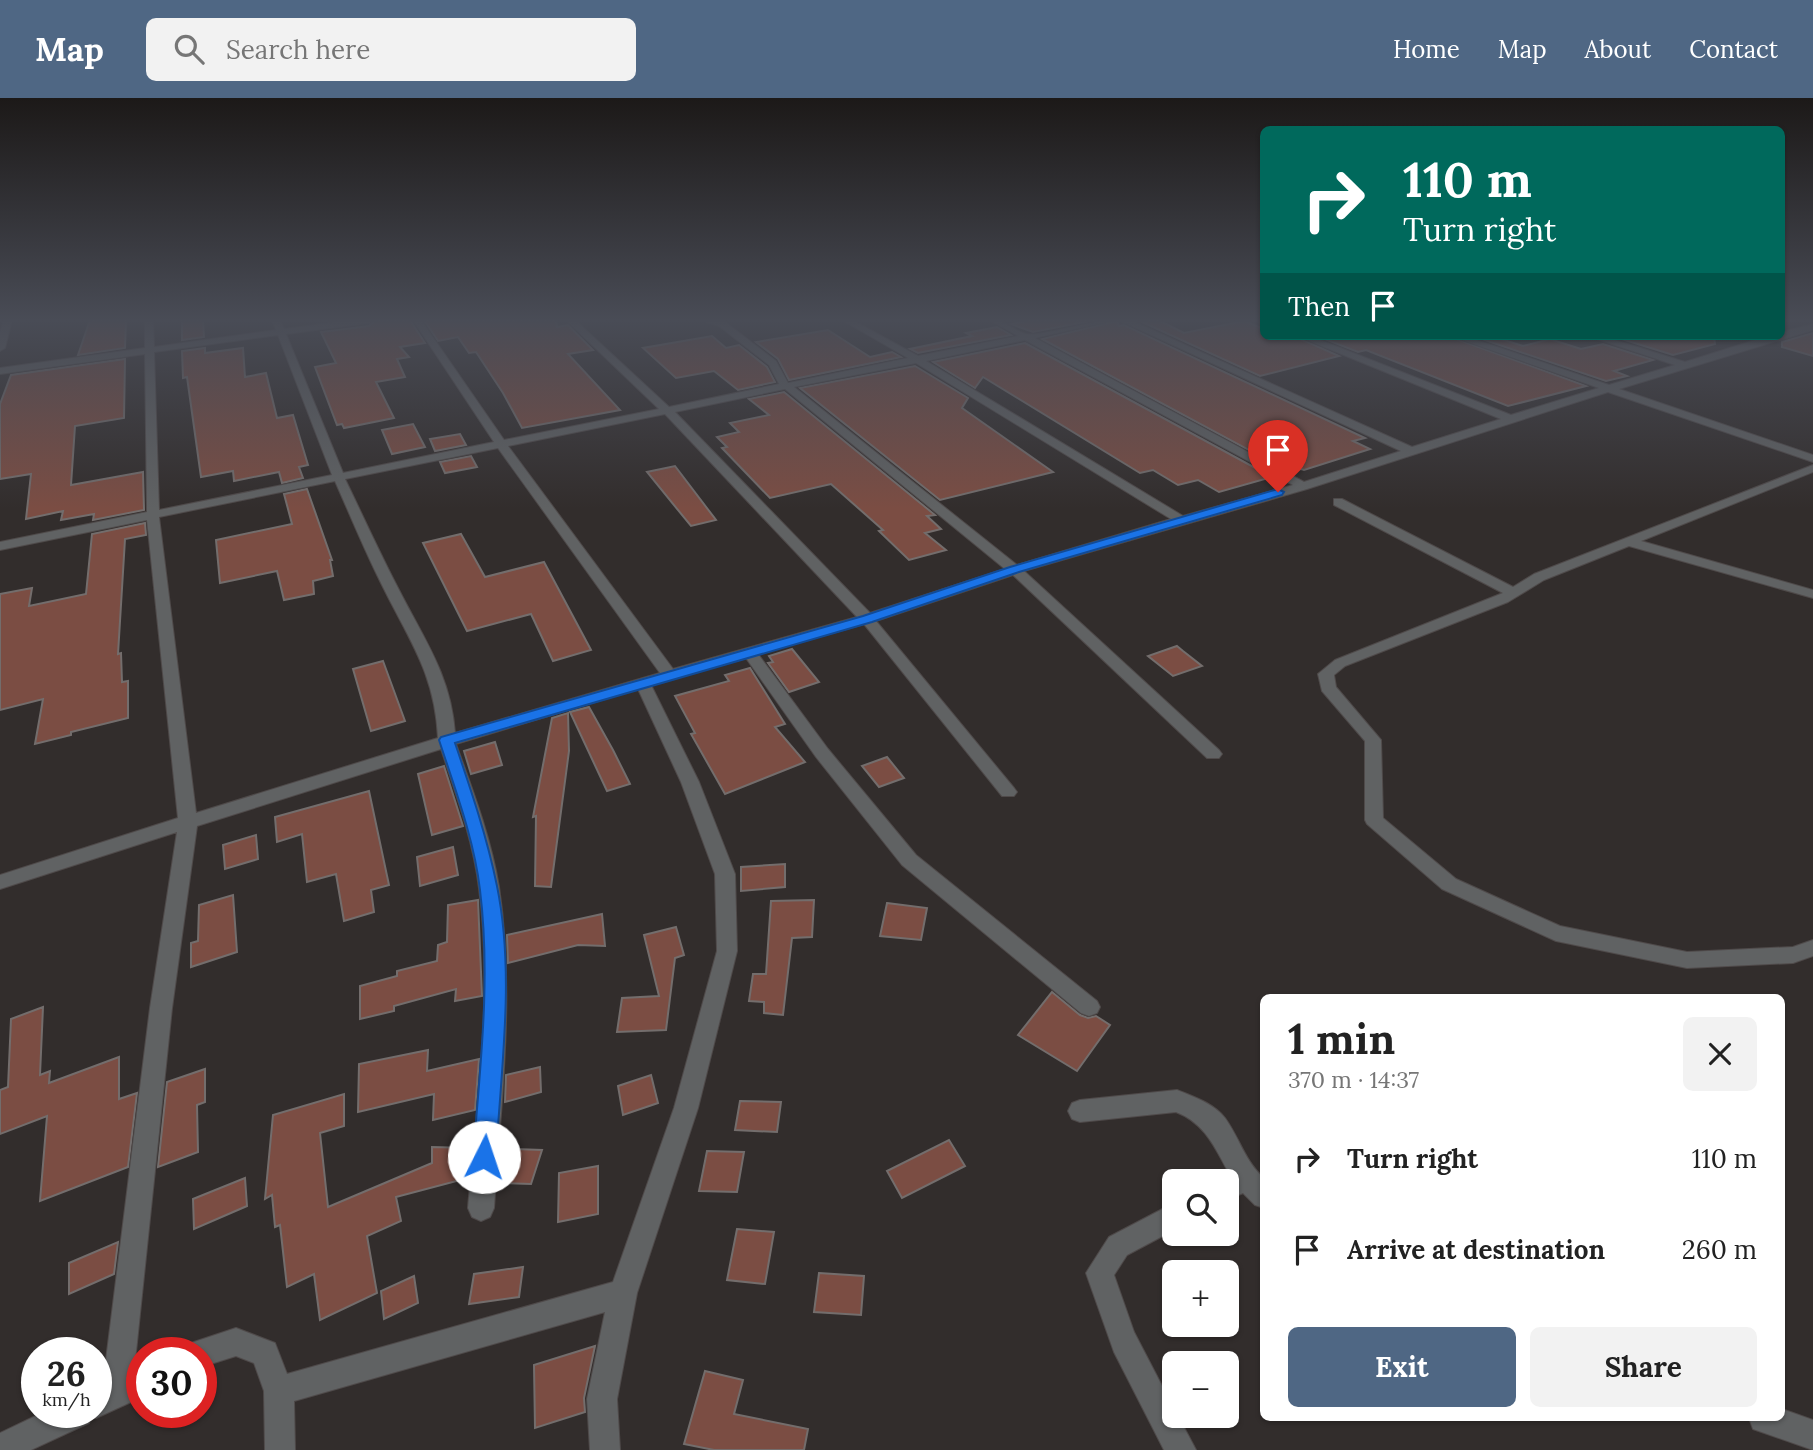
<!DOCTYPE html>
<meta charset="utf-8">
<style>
body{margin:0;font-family:Lora,serif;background:#f2f2f2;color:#222;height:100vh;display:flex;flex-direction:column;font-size:26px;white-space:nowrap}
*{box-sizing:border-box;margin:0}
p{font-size:23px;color:#767676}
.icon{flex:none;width:38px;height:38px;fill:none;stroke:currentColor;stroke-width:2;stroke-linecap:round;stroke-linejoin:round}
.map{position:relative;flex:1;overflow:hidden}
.side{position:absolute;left:1260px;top:896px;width:525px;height:427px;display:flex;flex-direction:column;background:#fff;border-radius:10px;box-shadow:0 2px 5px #0004}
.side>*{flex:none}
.top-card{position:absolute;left:1260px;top:28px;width:525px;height:214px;border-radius:10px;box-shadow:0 2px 5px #0004;background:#00695c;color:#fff;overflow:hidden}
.tools{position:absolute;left:1162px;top:1071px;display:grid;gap:14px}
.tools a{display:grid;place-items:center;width:77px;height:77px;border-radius:10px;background:#fff;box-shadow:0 2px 5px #0004;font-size:35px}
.speed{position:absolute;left:21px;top:1239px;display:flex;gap:14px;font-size:35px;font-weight:700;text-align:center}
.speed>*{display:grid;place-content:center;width:91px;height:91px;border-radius:50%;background:#fff;box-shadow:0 2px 5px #0004;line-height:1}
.speed small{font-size:18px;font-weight:400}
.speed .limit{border:10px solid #d22;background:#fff;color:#111}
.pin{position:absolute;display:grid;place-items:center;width:60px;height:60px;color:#fff;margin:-72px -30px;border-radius:50% 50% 50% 0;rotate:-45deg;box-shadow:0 0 7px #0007}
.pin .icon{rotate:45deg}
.me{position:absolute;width:77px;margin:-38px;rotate:4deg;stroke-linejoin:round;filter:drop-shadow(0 0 5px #0008)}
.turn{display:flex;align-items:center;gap:24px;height:147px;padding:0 28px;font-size:32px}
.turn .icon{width:91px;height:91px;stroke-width:2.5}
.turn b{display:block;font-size:49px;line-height:60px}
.then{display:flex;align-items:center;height:66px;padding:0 28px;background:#0003;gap:14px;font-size:26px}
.round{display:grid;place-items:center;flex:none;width:74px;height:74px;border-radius:10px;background:#f2f2f2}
.headline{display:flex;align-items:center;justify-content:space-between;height:119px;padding:0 28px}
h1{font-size:42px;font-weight:700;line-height:52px}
.primary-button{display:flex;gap:14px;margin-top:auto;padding:14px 28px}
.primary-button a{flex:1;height:80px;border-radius:10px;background:#4f6784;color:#fff;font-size:28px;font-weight:700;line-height:80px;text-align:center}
.primary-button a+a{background:#f2f2f2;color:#222}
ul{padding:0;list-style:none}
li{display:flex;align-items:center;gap:21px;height:91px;padding:0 28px}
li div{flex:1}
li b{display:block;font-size:26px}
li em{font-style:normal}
header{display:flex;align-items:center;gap:42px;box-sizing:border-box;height:98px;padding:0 35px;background:#4f6784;color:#fff}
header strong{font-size:33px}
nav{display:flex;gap:38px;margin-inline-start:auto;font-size:24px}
.search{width:490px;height:63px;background:#f2f2f2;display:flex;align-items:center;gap:18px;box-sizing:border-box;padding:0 24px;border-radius:10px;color:#767676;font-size:26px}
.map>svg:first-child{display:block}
.building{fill:#7b4d43;stroke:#736d6c;stroke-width:2}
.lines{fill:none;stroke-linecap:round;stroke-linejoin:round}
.street-casing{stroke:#4f4a4a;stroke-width:2}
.street{fill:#606263;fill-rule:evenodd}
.route{fill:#1a73e8;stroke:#114b97;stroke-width:2}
</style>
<header>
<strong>Map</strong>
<div class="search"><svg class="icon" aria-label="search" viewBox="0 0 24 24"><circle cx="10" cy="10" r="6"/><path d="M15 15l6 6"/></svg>Search here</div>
<nav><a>Home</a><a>Map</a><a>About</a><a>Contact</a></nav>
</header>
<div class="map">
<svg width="1813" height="1352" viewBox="0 0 1813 1352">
<rect width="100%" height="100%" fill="#322d2c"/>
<g class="building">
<path d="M 90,222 L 126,222 L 125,250 L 78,257 Z"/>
<path d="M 182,222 L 203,222 L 204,239 L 182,242 Z"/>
<path d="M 375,222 L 410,222 L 425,245 L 400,249 L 409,259 L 397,261 L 405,279 L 376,284 L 394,320 L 344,330 L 342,326 L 337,327 L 315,269 L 336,265 L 321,234 L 369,228 Z"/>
<path d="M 424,222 L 556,222 L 557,229 L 568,227 L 593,252 L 568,256 L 620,312 L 522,330 L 503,295 L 476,254 L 469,255 L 458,239 L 438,243 Z"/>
<path d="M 1032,222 L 1095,222 L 1033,234 L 1011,226 Z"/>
<path d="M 1158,222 L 1184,235 L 1244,223 L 1264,231 L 1264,238 L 1294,238 L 1339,258 L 1260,278 L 1142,224 Z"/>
<path d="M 1117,223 L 1119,228 L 1124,227 L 1365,340 L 1353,343 L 1370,351 L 1304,372 L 1301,371 L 1290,374 L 1042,241 Z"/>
<path d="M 997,229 L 1011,237 L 918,255 L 910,251 L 972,238 L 966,235 Z"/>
<path d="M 828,232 L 870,259 L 892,254 L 901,259 L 789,282 L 778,261 L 756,244 Z"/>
<path d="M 1813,235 L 1813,258 L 1782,249 L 1782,244 Z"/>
<path d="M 712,238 L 726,250 L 739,247 L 767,269 L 775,284 L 738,292 L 714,273 L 676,280 L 643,250 Z"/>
<path d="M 1317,238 L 1448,238 L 1586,288 L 1508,308 L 1366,252 L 1358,254 Z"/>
<path d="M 1473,238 L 1492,238 L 1523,248 L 1550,241 L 1581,251 L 1603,246 L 1653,262 L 1614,273 L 1627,278 L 1606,283 Z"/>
<path d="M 1612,238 L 1714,238 L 1715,246 L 1673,257 Z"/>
<path d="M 1025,245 L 1272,379 L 1219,394 L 1198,382 L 1178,387 L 1153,372 L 1140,375 L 983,279 L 975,290 L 933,264 Z"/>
<path d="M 205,250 L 205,255 L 243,250 L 245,279 L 266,275 L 277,320 L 293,317 L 308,367 L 299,369 L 303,380 L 282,385 L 279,374 L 234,383 L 233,373 L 201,379 L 187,279 L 183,280 L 182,253 Z"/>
<path d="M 125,261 L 124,320 L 75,328 L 71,387 L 143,374 L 144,412 L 93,422 L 94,416 L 61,422 L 63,413 L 26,421 L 31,376 L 0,381 L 0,306 L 11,277 Z"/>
<path d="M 915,268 L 968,300 L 962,310 L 1053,374 L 940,402 L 800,290 Z"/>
<path d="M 784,294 L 935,417 L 927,418 L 941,431 L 925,435 L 946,452 L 909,462 L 879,433 L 883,432 L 831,386 L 770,400 L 722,350 L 727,349 L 717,339 L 739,334 L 730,325 L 769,317 L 749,301 Z"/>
<path d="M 413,326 L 425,349 L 392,356 L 382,332 Z"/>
<path d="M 460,336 L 466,347 L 435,353 L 430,341 Z"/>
<path d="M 471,358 L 477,369 L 445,375 L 440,364 Z"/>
<path d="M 675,368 L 716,422 L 691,428 L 647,374 Z"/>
<path d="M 307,391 L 332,462 L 330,462 L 333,478 L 313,483 L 314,496 L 284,502 L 277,473 L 220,485 L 216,442 L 292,426 L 284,396 Z"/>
<path d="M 145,425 L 146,437 L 125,441 L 118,556 L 121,555 L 122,584 L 128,583 L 128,620 L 71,634 L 71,637 L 35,646 L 43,601 L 0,612 L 0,496 L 32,490 L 29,508 L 86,496 L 92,436 Z"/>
<path d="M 461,436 L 485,479 L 544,464 L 591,552 L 553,563 L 531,516 L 467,533 L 423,445 Z"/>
<path d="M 1177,548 L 1183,553 L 1202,568 L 1173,578 L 1148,558 Z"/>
<path d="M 792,551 L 819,584 L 789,594 L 768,565 L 773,564 L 769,558 Z"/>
<path d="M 383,563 L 405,623 L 371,633 L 353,571 Z"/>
<path d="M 750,570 L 785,626 L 775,629 L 805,664 L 725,696 L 691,636 L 695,635 L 675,598 L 729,583 L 725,577 Z"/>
<path d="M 589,609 L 613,652 L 630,686 L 607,693 L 570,614 Z"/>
<path d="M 568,615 L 569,653 L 551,789 L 535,788 L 536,718 L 533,719 L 552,620 Z"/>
<path d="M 495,644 L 502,667 L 471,676 L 464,653 Z"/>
<path d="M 887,659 L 904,680 L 879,689 L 862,668 Z"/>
<path d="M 444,668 L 463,728 L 432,737 L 418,676 Z"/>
<path d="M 369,693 L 389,787 L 371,792 L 374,814 L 344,823 L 336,776 L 307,784 L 302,736 L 277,744 L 275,719 Z"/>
<path d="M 256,737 L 258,761 L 225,771 L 223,747 Z"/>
<path d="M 453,749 L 458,777 L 420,788 L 417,759 Z"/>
<path d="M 785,766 L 785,789 L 741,793 L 741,769 Z"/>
<path d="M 233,797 L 237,854 L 191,869 L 191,845 L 198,843 L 199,807 Z"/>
<path d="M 478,802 L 482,898 L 455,903 L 456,891 L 394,908 L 394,913 L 360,921 L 360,888 L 397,878 L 397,873 L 437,863 L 438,847 L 447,844 L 448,807 Z"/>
<path d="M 814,802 L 812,839 L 792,840 L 783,917 L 764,915 L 764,904 L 749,903 L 753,876 L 766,876 L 771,803 Z"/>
<path d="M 887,805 L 927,810 L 921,842 L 880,838 Z"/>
<path d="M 602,816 L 605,848 L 578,847 L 508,865 L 507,837 Z"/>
<path d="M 676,829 L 684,857 L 675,860 L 666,932 L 617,934 L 622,900 L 659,898 L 644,837 Z"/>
<path d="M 1052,894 L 1080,917 L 1088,920 L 1096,918 L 1110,927 L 1077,973 L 1018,937 Z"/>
<path d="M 43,909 L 40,977 L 50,973 L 49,985 L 119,959 L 119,1001 L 137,995 L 128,1069 L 40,1103 L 47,1018 L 0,1036 L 0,992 L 8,989 L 11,921 Z"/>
<path d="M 428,952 L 427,973 L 479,961 L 475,1012 L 433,1022 L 434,996 L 358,1014 L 359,966 Z"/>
<path d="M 540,969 L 541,994 L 505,1004 L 506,977 Z"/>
<path d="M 205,971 L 205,1004 L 197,1007 L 198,1054 L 158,1069 L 167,984 Z"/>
<path d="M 651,977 L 658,1005 L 623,1017 L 618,988 Z"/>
<path d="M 344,996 L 344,1028 L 320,1035 L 328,1109 L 432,1065 L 432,1049 L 470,1050 L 468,1080 L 396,1099 L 401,1123 L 367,1138 L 377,1195 L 320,1222 L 314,1176 L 287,1189 L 280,1127 L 275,1129 L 272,1097 L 265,1101 L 273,1017 Z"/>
<path d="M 740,1003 L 781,1004 L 777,1034 L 735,1032 Z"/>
<path d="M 949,1042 L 965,1068 L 902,1100 L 887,1073 Z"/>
<path d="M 514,1051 L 542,1052 L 531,1086 L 503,1085 Z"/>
<path d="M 707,1053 L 744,1054 L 737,1094 L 699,1093 Z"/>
<path d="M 598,1068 L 598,1116 L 558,1124 L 559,1075 Z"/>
<path d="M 245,1080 L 247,1108 L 194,1131 L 193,1101 Z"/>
<path d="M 737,1131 L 774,1134 L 765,1186 L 727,1182 Z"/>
<path d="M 118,1144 L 114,1176 L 69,1196 L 69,1165 Z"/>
<path d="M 523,1169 L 519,1199 L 469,1206 L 474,1176 Z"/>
<path d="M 819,1175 L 864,1178 L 861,1217 L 814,1214 Z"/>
<path d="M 414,1178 L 418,1205 L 384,1221 L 381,1193 Z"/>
<path d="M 595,1248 L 584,1300 L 585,1314 L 535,1330 L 534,1267 Z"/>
<path d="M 705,1273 L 743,1282 L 734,1316 L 808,1331 L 804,1352 L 714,1352 L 684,1346 Z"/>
</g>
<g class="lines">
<defs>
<g id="street">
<path d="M 4,222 L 12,222 L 5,250 L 0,253 L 0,234 Z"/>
<path d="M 145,222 L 153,222 L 154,249 L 276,232 L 272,222 L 280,222 L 284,231 L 352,222 L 373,222 L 369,225 L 286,236 L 343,375 L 494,344 L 413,222 L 421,222 L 504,342 L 659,311 L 566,222 L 575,222 L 669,309 L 779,286 L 769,267 L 719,228 L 701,222 L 725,224 L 776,263 L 788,285 L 908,260 L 842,222 L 852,222 L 918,258 L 1018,238 L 990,222 C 1005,222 1012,232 1026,236 C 1039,239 1094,222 1115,222 L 1035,240 L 1304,384 L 1401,353 L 1119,222 L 1130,222 L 1412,349 L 1501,321 L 1297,238 L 1310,238 L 1511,317 L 1599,290 L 1451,238 L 1465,238 L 1609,287 L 1675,267 L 1588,238 L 1602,238 L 1685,264 L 1768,238 L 1782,238 L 1782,234 L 1813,226 L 1813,232 L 1619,291 L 1813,357 L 1813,364 L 1608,294 L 1307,391 L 1024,473 L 1219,652 L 1222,656 L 1219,660 L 1207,660 L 1013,477 L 876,523 L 1014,690 L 1017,694 L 1014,698 L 1002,698 L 864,526 L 758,556 L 828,651 L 916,757 L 1097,903 L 1100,909 L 1097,915 L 1089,918 L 1081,915 L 902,767 L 816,659 L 746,560 L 651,587 L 699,684 L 735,776 L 737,853 L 698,1010 L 637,1195 L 617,1301 L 620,1352 L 590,1352 L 587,1301 L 605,1214 L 294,1303 L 295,1352 L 265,1352 L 264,1293 L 254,1265 L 236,1258 L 201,1269 L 201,1255 L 187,1255 L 191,1245 L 236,1230 L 275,1245 L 287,1276 L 613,1184 L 674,1010 L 717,853 L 715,776 L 681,684 L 638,591 L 456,646 C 473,693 491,740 499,789 C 515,895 501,1004 494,1110 L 490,1119 L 481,1123 L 472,1119 L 468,1110 C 477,1004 493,896 479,790 C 473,742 456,696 441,651 L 197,728 L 172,910 L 134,1273 L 142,1269 L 142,1299 L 96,1320 L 91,1318 L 89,1325 L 31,1352 L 0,1352 L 0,1335 L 44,1314 L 96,1314 L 96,1290 L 103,1286 L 150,910 L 177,734 L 0,791 L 0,777 L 178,720 L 147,422 L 0,452 L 0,444 L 147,414 L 145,256 L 0,276 L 0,270 L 145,250 ZM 278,237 L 332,377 L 159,412 L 154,254 ZM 1025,242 L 1293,387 L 1183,418 L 926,263 ZM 916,265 L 1171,421 L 1017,467 L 794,289 ZM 785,291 L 1005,471 L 870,515 L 675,314 ZM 665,316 L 857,519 L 673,571 L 508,348 ZM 498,350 L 660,575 L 455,635 C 451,578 424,541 399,492 C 380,456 363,418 345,381 ZM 335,383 C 351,419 366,456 384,491 C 411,545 435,577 438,640 L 196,715 L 159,419 Z"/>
<path d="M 1257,222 L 1264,222 L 1264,225 L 1258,224 Z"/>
<path d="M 1813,367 L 1813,374 L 1641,443 L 1813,492 L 1813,500 L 1629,448 L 1544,482 L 1508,504 L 1345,568 L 1334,577 L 1336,589 L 1381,642 L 1383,720 L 1456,781 L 1560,828 L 1687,854 L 1793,849 L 1813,842 L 1813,858 L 1793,865 L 1687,870 L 1556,843 L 1442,791 L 1367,726 L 1365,722 L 1365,643 L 1322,593 L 1318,576 L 1335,562 L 1503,495 L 1334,407 L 1334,401 L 1342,401 L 1513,489 L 1534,476 Z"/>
<path d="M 1177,992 C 1194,999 1213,1005 1225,1020 C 1239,1039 1245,1064 1264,1080 L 1264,1110 L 1255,1107 L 1243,1095 L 1227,1102 L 1227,1083 L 1217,1083 L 1229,1075 C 1215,1050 1205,1025 1176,1014 L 1080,1024 L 1072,1021 L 1068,1013 L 1072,1005 L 1080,1002 Z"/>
<path d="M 1174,1105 L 1174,1132 L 1127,1157 L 1114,1177 L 1134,1234 L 1174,1311 L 1174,1318 L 1178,1318 L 1196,1352 L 1164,1352 L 1114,1254 L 1086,1175 L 1109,1139 Z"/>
<path d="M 1782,1311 L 1813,1322 L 1813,1352 L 1753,1331 L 1749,1320 L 1782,1320 Z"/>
</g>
</defs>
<use href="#street" class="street-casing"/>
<use href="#street" class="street"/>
</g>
<linearGradient id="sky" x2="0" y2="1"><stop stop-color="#1c1918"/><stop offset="0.54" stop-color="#494c56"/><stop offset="1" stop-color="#494c56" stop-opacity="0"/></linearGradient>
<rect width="1813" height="411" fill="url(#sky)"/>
<path class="route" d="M 1278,391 L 1284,394 L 1282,397 L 1019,474 L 872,524 L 455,645 C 471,692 487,739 497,788 C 515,876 501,970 496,1059 L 492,1066 L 484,1069 L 476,1066 L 473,1059 C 480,970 491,881 480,792 C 474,741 455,691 439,642 L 441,639 L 863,518 L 1010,469 Z"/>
</svg>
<div class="tools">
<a><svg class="icon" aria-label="search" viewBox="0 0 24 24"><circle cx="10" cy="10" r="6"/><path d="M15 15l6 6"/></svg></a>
<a>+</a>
<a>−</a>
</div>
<div class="speed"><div>26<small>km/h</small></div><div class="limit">30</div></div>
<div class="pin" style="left:1278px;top:394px;background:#d93025"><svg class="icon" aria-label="arrive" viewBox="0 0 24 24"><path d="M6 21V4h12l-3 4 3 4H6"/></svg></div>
<svg class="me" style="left:484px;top:1059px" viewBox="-20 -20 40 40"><circle r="19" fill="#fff"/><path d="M0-13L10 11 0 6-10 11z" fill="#1a73e8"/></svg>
<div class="top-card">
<div class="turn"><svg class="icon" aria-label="right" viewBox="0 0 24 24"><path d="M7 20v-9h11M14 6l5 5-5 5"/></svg><div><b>110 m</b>Turn right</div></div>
<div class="then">Then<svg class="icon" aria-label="arrive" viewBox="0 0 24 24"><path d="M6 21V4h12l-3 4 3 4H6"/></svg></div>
</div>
<section class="side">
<div class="headline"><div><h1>1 min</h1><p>370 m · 14:37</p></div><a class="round"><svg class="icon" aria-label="close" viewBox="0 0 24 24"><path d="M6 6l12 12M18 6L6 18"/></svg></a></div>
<ul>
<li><svg class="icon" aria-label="right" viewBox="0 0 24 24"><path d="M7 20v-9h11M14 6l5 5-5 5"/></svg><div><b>Turn right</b></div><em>110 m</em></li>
<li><svg class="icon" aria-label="arrive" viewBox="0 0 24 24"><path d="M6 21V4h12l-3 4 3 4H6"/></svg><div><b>Arrive at destination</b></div><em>260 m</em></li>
</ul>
<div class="primary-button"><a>Exit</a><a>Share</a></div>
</section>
</div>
